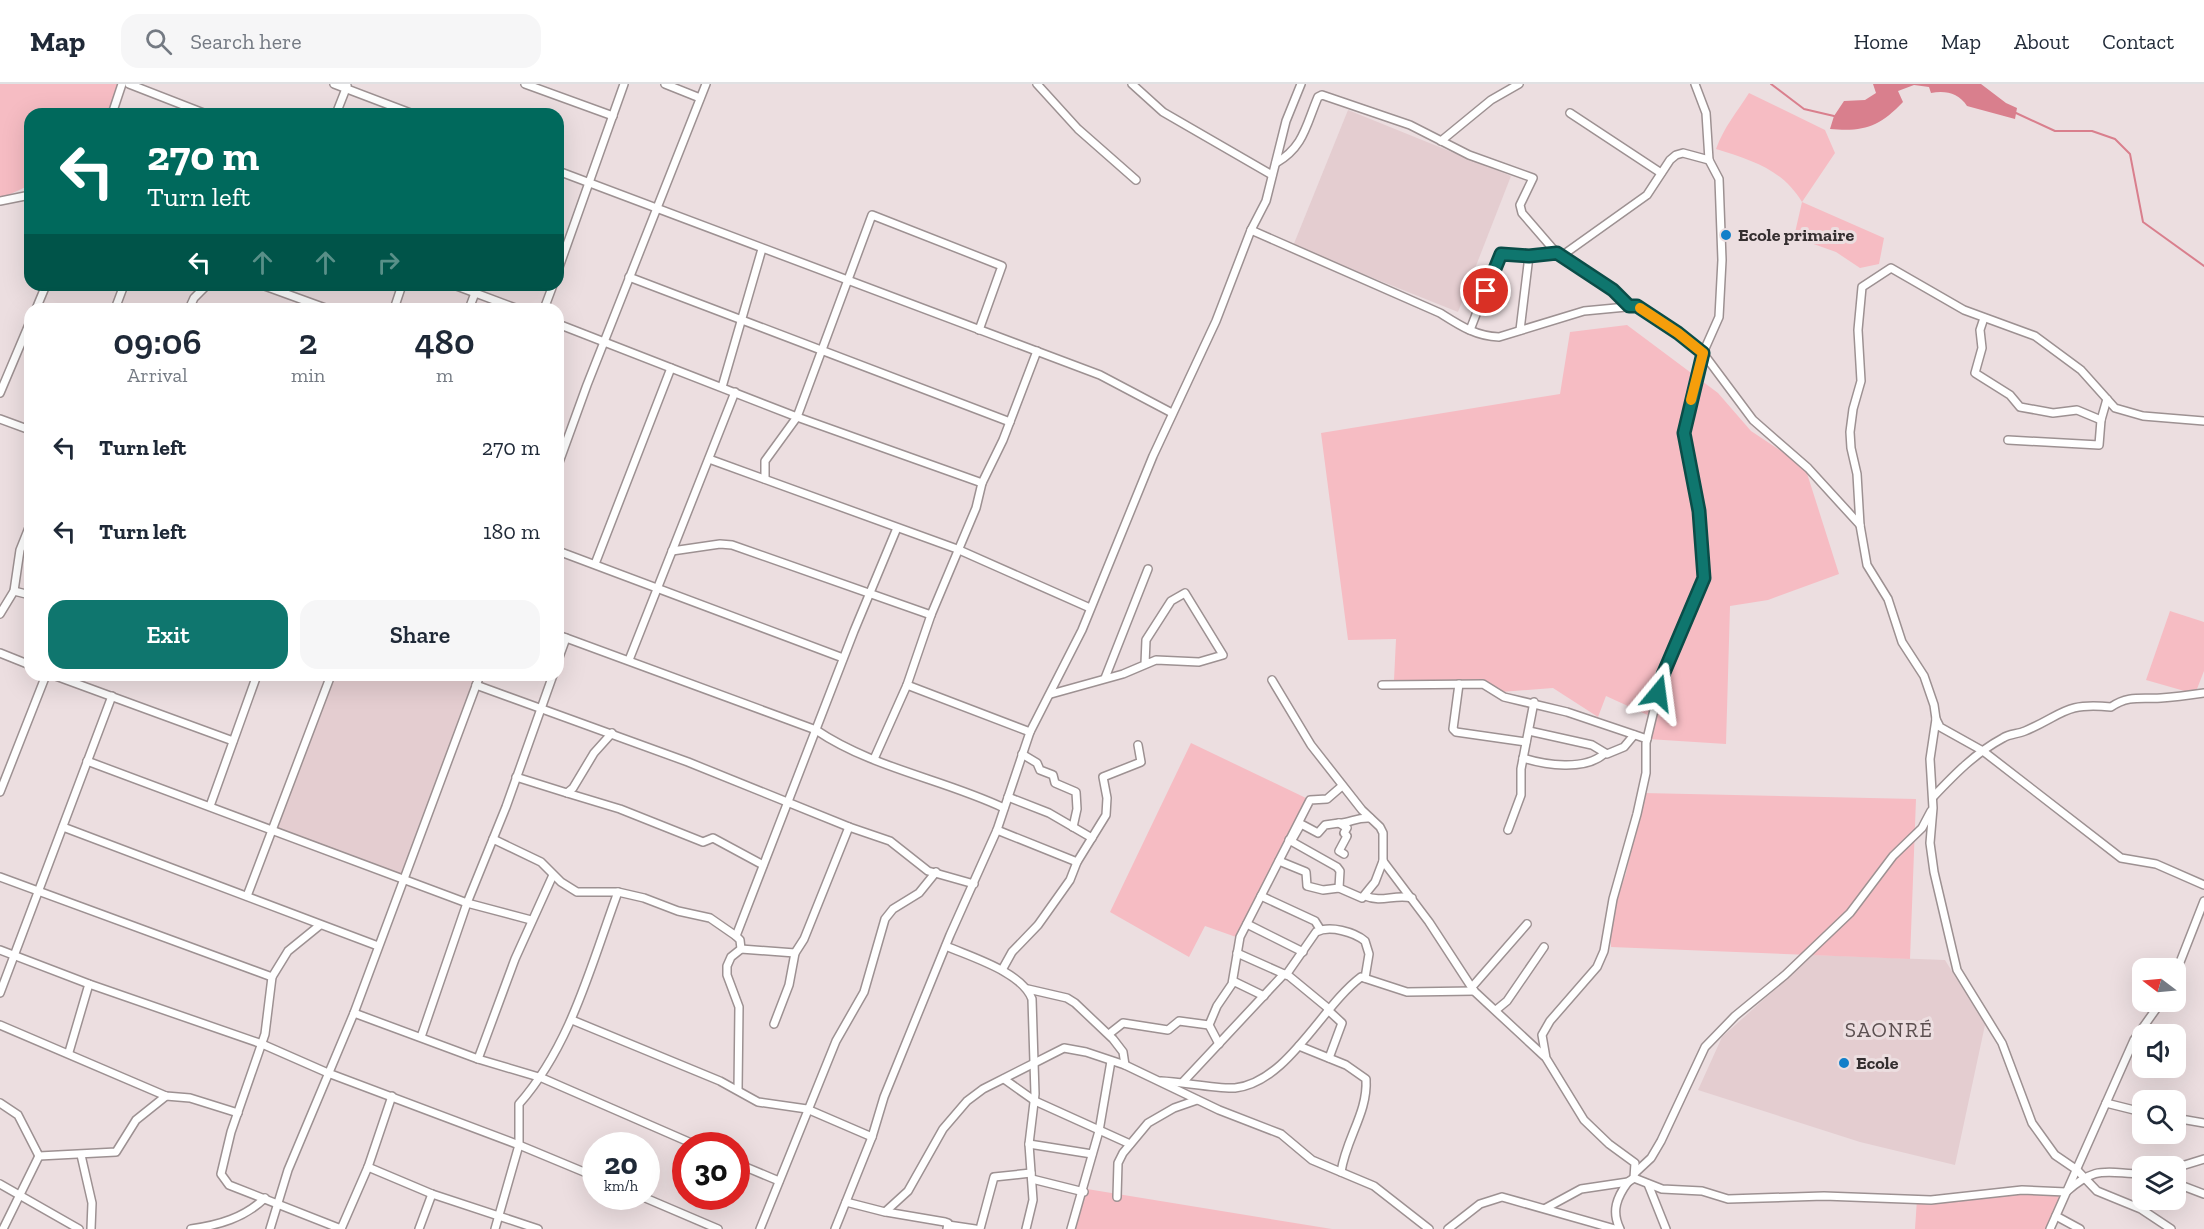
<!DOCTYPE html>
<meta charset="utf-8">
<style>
body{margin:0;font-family:"Zilla Slab",serif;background:#f6f6f7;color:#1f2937;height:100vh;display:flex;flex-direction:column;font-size:22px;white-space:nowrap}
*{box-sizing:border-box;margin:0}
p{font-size:20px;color:#747a83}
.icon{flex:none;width:33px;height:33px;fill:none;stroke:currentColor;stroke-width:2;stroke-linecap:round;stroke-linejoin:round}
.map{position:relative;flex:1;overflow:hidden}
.details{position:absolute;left:24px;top:219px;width:540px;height:378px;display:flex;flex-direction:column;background:#fff;border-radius:18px;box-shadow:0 6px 24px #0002}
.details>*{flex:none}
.guide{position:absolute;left:24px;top:24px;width:540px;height:183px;border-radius:18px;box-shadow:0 6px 24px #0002;background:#00695c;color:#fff;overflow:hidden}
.needle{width:39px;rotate:286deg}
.tools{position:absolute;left:2132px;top:874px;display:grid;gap:12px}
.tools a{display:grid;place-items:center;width:54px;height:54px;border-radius:12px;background:#fff;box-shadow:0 6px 24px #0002;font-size:30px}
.speed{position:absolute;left:582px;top:1048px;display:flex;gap:12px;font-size:30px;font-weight:700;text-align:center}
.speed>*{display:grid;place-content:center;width:78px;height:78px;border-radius:50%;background:#fff;box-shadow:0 6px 24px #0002;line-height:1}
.speed small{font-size:15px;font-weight:400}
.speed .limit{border:9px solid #d22;background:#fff;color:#111}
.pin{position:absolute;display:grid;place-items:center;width:51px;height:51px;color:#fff;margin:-26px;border:3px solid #fff;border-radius:50%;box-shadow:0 2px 6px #0007}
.me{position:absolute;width:66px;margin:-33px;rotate:16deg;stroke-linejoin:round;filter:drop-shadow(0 0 4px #0008)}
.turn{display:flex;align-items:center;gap:21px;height:126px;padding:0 24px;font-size:27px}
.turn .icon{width:78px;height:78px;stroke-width:2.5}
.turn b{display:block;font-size:42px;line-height:51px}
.lanes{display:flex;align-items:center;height:57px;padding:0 24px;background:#0003;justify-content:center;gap:30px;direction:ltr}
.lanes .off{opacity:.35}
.eta{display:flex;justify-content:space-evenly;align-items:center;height:102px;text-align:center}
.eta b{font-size:36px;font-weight:600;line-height:42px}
.primary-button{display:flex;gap:12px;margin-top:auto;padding:12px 24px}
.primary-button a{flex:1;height:69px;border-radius:18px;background:#0f766e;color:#fff;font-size:24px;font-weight:600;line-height:69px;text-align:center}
.primary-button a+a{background:#f6f6f7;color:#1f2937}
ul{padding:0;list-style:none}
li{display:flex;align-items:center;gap:18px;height:84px;padding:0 24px}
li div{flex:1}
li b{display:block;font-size:22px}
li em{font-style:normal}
header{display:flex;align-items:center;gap:36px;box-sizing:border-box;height:84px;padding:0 30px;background:#fff;border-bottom:2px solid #e0e1e3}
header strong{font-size:28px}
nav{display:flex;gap:33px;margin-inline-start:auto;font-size:21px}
.search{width:420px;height:54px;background:#f6f6f7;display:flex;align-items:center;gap:15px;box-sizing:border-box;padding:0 21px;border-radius:18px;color:#747a83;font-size:22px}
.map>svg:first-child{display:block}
.built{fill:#e4cdd0}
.green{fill:#f6bcc3}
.water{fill:#d97f8d}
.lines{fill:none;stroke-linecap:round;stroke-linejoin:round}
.stream{stroke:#d97f8d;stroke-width:2}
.minor-casing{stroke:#9d9192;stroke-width:10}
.minor{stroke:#fff;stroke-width:7}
.route-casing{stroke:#0a4d48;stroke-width:15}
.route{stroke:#0f766e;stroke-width:10}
.slow{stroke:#f59e0b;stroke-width:10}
.poi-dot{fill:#127fc9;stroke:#ecdee0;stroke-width:2}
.labels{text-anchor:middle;stroke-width:6;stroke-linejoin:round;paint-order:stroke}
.poi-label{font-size:18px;font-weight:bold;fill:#352f30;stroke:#ecdee0;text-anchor:start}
.quarter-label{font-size:21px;letter-spacing:1.5px;fill:#5c5051;stroke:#ecdee0}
</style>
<header>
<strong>Map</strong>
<div class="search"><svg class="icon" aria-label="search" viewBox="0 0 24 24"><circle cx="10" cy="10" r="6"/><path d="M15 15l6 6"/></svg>Search here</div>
<nav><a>Home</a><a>Map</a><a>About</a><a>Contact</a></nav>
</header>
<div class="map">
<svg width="2204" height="1145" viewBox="0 0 2204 1145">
<rect width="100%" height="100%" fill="#ecdee0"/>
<g class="built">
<path d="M 1348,26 L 1511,92 L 1458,228 L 1293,162 Z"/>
<path d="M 335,591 L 483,591 L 405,795 L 275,750 Z"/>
<path d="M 1813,871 L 1945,876 L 1985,941 L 1955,1081 L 1860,1058 L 1698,1006 L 1722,953 Z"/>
</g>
<g class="green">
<path d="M 0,0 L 122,0 L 112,30 L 30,30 L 30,101 L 2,114 L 0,114 Z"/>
<path d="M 1749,9 L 1825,46 L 1835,69 L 1802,118 L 1884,154 L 1879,180 L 1860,184 L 1836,168 L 1794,153 L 1802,118 C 1782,85 1751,76 1716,65 C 1724,43 1737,28 1749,9 Z"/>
<path d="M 1627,241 L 1718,309 L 1751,347 L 1805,383 L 1839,490 L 1768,516 L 1730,522 L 1726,660 L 1648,655 L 1652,633 L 1606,612 L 1598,633 L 1553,604 L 1501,608 L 1481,602 L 1397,601 L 1394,596 L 1396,555 L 1348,556 L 1321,349 L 1560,310 L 1570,248 Z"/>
<path d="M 2170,527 L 2204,538 L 2204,587 L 2195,610 L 2146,596 Z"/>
<path d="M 1191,659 L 1308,715 L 1236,853 L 1205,842 L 1189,873 L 1110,828 Z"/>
<path d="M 1643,709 L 1916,715 L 1910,875 L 1611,863 L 1610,832 L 1626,789 Z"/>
<path d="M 1087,1105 L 1332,1145 L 1072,1145 Z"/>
<path d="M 2022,1106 L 2066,1108 L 2050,1145 L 1915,1145 L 1917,1115 Z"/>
</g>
<path class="water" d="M 1873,0 L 1981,0 L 2006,19 L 2017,24 L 2015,35 L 1967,22 C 1959,9 1945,6 1931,9 L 1929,3 L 1914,1 L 1898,7 L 1903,18 C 1879,43 1864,48 1830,45 L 1834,32 L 1844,17 L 1865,16 L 1876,9 Z"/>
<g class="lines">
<g class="stream">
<path d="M 1771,0 L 1804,25 L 1834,32"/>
<path d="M 2016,29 L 2055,47 L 2092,47 L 2115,55 L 2130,70 L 2143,138 L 2204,182"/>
</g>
<defs>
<g id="minor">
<path d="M 129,0 L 206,30"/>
<path d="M 334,0 L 413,30"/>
<path d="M 525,0 L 613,32"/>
<path d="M 665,0 L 700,14"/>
<path d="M 1037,0 L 1078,45 L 1136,96"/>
<path d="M 1132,0 L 1163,28 L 1272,91"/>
<path d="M 1570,29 L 1661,89"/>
<path d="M 112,30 L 122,0"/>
<path d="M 336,30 L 347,2"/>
<path d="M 1441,57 L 1491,16 L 1519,0"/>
<path d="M 1276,79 C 1304,63 1306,41 1318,13 L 1322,11 L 1410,41 L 1469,71 L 1533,94 L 1520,121 L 1522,129 L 1560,173 L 1604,200 L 1629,222"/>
<path d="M 558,87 L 1100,291 L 1172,329"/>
<path d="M 0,117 L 30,111"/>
<path d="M 1251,146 L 1440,229 C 1459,241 1475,252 1499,253 L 1584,227 L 1637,222 L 1678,249 L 1703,269 L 1753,336 L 1808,384 L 1860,441"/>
<path d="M 1560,173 L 1647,111 L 1670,76 L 1676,71 L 1683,69 L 1709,76"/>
<path d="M 558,186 L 624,0"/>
<path d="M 629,193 L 1010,338"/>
<path d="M 262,201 L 328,225"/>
<path d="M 454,201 L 518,225"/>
<path d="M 36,225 L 46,201"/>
<path d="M 115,225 L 124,201"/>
<path d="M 189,225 L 194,214 L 207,201"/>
<path d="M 394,225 L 402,201"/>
<path d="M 469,225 L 475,209"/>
<path d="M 544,225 L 553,201"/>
<path d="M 1984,234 L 1980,246 L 1982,264 L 1975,289 L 2010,311 L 2020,323 L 2053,329 L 2077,326 L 2101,336"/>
<path d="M 558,240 L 797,333 L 982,399"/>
<path d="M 1470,246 L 1499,171 L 1529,172"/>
<path d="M 1520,246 L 1529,172 L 1557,169"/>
<path d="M 722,303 L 762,165"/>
<path d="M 0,309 L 30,238"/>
<path d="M 0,335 L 30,346"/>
<path d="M 2008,356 L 2099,361 L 2101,336 L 2107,315"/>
<path d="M 709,375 L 957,465 L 1090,524"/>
<path d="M 558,381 L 587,301 L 706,0"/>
<path d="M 765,395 L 765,377 L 797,333 L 872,131 L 1002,182 L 979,246"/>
<path d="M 558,467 L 843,574"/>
<path d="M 672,467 L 720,460 L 732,461 L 931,531"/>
<path d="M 595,480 L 671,284"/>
<path d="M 14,507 L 30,511"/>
<path d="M 0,530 L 14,507 L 20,466 L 30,441"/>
<path d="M 558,551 L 816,646 C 872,684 943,695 1004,724"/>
<path d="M 0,569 L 30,581"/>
<path d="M 558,576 L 566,554"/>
<path d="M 629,576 L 735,308"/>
<path d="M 53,591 L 233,657"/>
<path d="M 1105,594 L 1148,485"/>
<path d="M 1272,596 L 1311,661 L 1362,726 L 1380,743 L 1383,749 L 1383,777 L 1429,838 L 1474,907 L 1544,972"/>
<path d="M 1459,600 L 1453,645 L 1456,648 L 1526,658"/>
<path d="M 476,601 L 688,678 L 849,743 L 890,757 L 928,787 L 974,800"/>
<path d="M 907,601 L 1030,648"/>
<path d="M 1382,601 L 1483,600 L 1504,613 L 1567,628 L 1647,655"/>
<path d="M 1051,610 L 1123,590 L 1156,576 L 1199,578 L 1223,571 L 1185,509 L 1171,517 L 1146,556 L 1145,580"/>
<path d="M 1936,635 L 1940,643 L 1983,667 L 2121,774 L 2156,780 L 2204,801"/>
<path d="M 1529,647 L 1592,661 L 1607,670 L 1624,663 L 1634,651"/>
<path d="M 1022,670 L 1037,679 L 1040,686 L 1053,691 L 1055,699 L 1076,708 L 1077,725 L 1073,743"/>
<path d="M 1523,674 C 1546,681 1584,687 1604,670"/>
<path d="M 874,675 L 907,601 L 931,531 L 976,424 L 982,399 L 1003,356 L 1037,267"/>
<path d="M 87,677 L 467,819 L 531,836"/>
<path d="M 516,693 L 567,709 L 573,704 L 594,669 L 612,649"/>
<path d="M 0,708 L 46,591"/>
<path d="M 567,709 L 620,725 L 703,758 L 713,754 L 763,781"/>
<path d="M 1008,713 L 1049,729 L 1092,754"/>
<path d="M 1933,713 C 1954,691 1975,669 2003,654 C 2009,650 2018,650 2025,647 C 2063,631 2064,618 2111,623 C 2128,611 2142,615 2161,614 C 2175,613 2190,611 2204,609"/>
<path d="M 210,722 L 257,591"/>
<path d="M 1339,739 C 1351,739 1356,733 1370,734"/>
<path d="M 63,743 L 378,862"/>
<path d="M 997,746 L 1077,778"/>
<path d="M 1508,746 L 1521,711 L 1521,685 L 1534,618"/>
<path d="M 493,755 L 541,778 L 561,798 L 577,808 L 618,808 L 644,814 L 678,827 L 710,834 L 736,852"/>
<path d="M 1279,777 L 1306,788 L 1307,802 L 1323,806 L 1339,804 L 1362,814 L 1375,798 L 1383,777"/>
<path d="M 0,793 L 272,893"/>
<path d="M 1339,804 L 1340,787 L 1337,783 L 1289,756 L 1293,754 L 1301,740 L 1318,749 L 1325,741 L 1339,739 L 1347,744 L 1344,749 L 1347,752 L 1339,767 L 1344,770"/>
<path d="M 247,812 L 331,591"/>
<path d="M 1261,812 L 1315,837 L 1320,845"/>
<path d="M 1365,812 C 1382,819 1394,810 1412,814"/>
<path d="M 1247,840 L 1303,868"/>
<path d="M 320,841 L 288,867 L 272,893 L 265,950 L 231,1048 L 221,1090 L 229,1101 L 341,1145"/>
<path d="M 946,862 C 971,873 1022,888 1032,915 L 1035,1010 L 1029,1060 L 1033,1116 L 1026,1145"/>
<path d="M 741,865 L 795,869"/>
<path d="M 0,866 L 89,900 L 262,960 L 328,989 L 519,1061 L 596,1093"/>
<path d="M 1237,869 L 1284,890"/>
<path d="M 1002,886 L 1012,868 L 1038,841 L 1070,796 L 1077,778 L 1106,731 L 1107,714 L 1103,693 L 1141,678 L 1138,661"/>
<path d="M 1286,891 L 1316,848 C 1330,841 1354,848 1365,857 L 1369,870 L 1365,894"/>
<path d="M 2175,891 L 2204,817"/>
<path d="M 1233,897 L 1264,912"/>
<path d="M 1472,903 L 1527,840"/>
<path d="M 1028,905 L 1067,914 L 1075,919 L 1113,955 L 1123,968 L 1125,981"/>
<path d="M 0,909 L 112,612"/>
<path d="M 1328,926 L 1342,939 L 1329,974"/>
<path d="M 1496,926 L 1507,917 L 1544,863"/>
<path d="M 354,929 L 478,975 L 542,994 L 698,1062"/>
<path d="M 572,936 L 720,997 L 758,1018 L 807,1025 L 872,1053"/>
<path d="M 774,940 L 789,901 L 795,869 L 804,855 L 849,743"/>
<path d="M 0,941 L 166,1012 L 190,1014 L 238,1029"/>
<path d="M 1109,950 L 1123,939 L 1168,946 L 1179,937 L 1209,941"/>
<path d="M 421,953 L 467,819 L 506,723 L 553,591"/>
<path d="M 1219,960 L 1209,941 L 1217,922 L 1232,900 L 1240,853 L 1310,716 L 1327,715 L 1342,702"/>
<path d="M 1299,962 L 1346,981 L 1366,995 C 1368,1029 1346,1054 1341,1088"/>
<path d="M 69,968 L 89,900"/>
<path d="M 478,975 L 515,875 L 553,791"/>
<path d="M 1004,995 L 1035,1017 L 1130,1060"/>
<path d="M 1161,997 C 1182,998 1217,1005 1235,1004 C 1288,998 1321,923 1361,893 L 1407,908 L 1474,907"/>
<path d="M 1183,998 L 1284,890 L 1289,892 L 1329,925"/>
<path d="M 738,1006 L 739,923 L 727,891 L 727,882 L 731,873 L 741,865 L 740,856 L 736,852 L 854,547 L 897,444"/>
<path d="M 0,1019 L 18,1031 L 39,1072 L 116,1068 L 136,1036 L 166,1012"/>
<path d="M 2106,1019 L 2142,1028"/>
<path d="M 2175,1034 L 2204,1039"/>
<path d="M 1029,1060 L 1092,1070"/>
<path d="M 81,1071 L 92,1119 L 91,1145"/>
<path d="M 736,1079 L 779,1097"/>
<path d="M 368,1083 L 432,1110 L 538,1145"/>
<path d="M 2175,1084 L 2204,1075"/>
<path d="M 1636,1088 L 1651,1074 L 1661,1057 L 1705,963 L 1735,932 L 1785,891 L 1850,829 L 1893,772 L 1922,744 L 1931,727"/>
<path d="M 1634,1094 L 1635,1079 L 1609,1060 L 1584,1036 L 1546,974 L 1542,951 L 1550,937 L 1597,883 L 1604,867 L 1613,815 L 1637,730 L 1646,689 L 1646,659 L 1662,593 L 1704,494 L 1699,427 L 1684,349 L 1703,269 L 1719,233 L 1722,176 L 1719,95 L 1709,76 L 1706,29 L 1695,0"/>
<path d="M 1032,1095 L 1084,1108"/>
<path d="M 2175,1099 L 2204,1110"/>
<path d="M 0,1100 L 79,1145"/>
<path d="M 1648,1100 L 1666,1145"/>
<path d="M 643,1113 L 718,1145"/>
<path d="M 1117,1113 L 1118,1079 L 1123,1069 L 1148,1039 L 1174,1024 L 1197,1016"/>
<path d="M 846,1118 L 885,1128 L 908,1107 L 943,1045 L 967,1017 L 983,1005 L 1064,964 L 1086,968 L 1125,981 L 1219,1026 L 1281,1050 L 1312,1076 L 1374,1102 L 1429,1145"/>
<path d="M 1546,1124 L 1581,1105 L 1628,1098 L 1634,1094 L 1662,1105 L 1702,1107 L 1728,1115 L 1824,1112 L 1931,1116 L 2022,1106 L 2066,1108 C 2097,1081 2104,1089 2142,1090"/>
<path d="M 886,1128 L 945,1138 L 948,1139 L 947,1145"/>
<path d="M 2056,1132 L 2080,1145"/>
<path d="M 948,1141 L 975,1145"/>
<path d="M 3,1145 L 39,1072"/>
<path d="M 191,1145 C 219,1141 244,1134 265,1114"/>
<path d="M 270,1145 L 288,1086 L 354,929 L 480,591"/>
<path d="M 341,1145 L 368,1083 L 392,1012"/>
<path d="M 419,1145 L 432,1110"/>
<path d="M 495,1145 L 519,1061 L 519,1020 C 571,961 591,881 618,808"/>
<path d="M 760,1145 L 836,957 L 864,908 L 885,835 L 893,825 L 919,809 L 936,788"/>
<path d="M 835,1145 L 872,1053 L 884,1013 L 950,851 L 997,746 L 1030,648 L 1082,546 L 1153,372 L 1216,237 L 1251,146 L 1266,117 L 1286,37 L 1301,0"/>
<path d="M 980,1145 L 994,1093 L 1031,1089"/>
<path d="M 1071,1145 L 1099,1047 L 1111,977"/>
<path d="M 1448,1145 L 1480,1120 L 1502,1113 L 1615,1145"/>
<path d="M 1620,1145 C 1611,1127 1617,1113 1628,1098"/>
<path d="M 2050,1145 L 2134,956 L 2161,918"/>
<path d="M 2171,1145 L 2141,1125 L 2097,1107 L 2077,1086 L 2055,1071 L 2032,1039 L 2002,959 L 1957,886 L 1934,788 L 1930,759 L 1933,724 L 1930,675 L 1936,635 L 1934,621 L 1924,592 L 1902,558 L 1888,515 L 1867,481 L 1860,441 L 1857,390 L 1851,364 L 1850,348 L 1853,325 L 1861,297 L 1858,246 L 1862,203 L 1891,184 L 1964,226 L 2035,252 L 2081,286 L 2115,324 L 2143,332 L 2204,337"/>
</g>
</defs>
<use href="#minor" class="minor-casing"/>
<use href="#minor" class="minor"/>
</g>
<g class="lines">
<defs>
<path id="route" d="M 1486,207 L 1501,170 L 1529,172 L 1557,169 L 1613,206 L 1629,222 L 1637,222 L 1678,249 L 1703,269 L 1684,349 L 1699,427 L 1704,494 L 1662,593 L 1658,609"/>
</defs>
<use href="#route" class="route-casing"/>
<use href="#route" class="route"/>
<path class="slow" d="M 1640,224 L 1678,249 L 1703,269 L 1691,316"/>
</g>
<g class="poi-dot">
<circle cx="1726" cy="151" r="6"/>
<circle cx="1844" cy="979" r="6"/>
</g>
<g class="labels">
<g class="poi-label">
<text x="1738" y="157">Ecole primaire</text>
<text x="1856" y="985">Ecole</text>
</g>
<g class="quarter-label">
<text x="1889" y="953">SAONRÉ</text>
</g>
</g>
</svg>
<div class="tools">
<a><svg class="needle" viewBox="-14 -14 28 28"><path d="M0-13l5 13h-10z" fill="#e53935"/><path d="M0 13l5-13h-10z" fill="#747a83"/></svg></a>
<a><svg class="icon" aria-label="sound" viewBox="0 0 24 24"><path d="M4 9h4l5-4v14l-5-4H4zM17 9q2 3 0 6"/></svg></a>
<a><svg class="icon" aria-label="search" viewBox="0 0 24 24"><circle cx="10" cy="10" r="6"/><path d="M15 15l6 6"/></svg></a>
<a><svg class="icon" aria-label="layers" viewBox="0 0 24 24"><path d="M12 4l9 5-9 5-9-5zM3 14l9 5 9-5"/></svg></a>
</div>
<div class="speed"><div>20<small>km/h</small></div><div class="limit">30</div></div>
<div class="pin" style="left:1486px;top:207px;background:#d93025"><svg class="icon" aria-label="arrive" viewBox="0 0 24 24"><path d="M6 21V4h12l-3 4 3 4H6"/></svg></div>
<svg class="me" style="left:1658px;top:609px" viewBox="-20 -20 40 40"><path d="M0-17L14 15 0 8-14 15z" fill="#0f766e" stroke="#fff" stroke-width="4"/></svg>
<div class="guide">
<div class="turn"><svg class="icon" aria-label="left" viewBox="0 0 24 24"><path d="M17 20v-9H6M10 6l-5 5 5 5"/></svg><div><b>270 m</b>Turn left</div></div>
<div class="lanes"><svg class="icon" aria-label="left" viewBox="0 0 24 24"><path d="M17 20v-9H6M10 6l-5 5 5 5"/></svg><svg class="icon off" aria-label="ahead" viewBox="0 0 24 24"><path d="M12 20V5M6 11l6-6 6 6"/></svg><svg class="icon off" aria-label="ahead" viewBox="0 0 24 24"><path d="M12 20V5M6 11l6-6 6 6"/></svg><svg class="icon off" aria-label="right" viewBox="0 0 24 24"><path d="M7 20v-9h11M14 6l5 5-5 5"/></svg></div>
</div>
<section class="details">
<div class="eta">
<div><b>09:06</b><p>Arrival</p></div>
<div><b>2</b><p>min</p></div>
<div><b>480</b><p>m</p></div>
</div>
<ul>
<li><svg class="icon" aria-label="left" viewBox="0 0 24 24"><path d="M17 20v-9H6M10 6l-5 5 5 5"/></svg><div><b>Turn left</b></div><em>270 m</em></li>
<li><svg class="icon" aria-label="left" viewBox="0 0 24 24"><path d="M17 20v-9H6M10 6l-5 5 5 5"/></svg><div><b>Turn left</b></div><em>180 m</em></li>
</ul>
<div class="primary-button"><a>Exit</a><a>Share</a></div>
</section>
</div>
